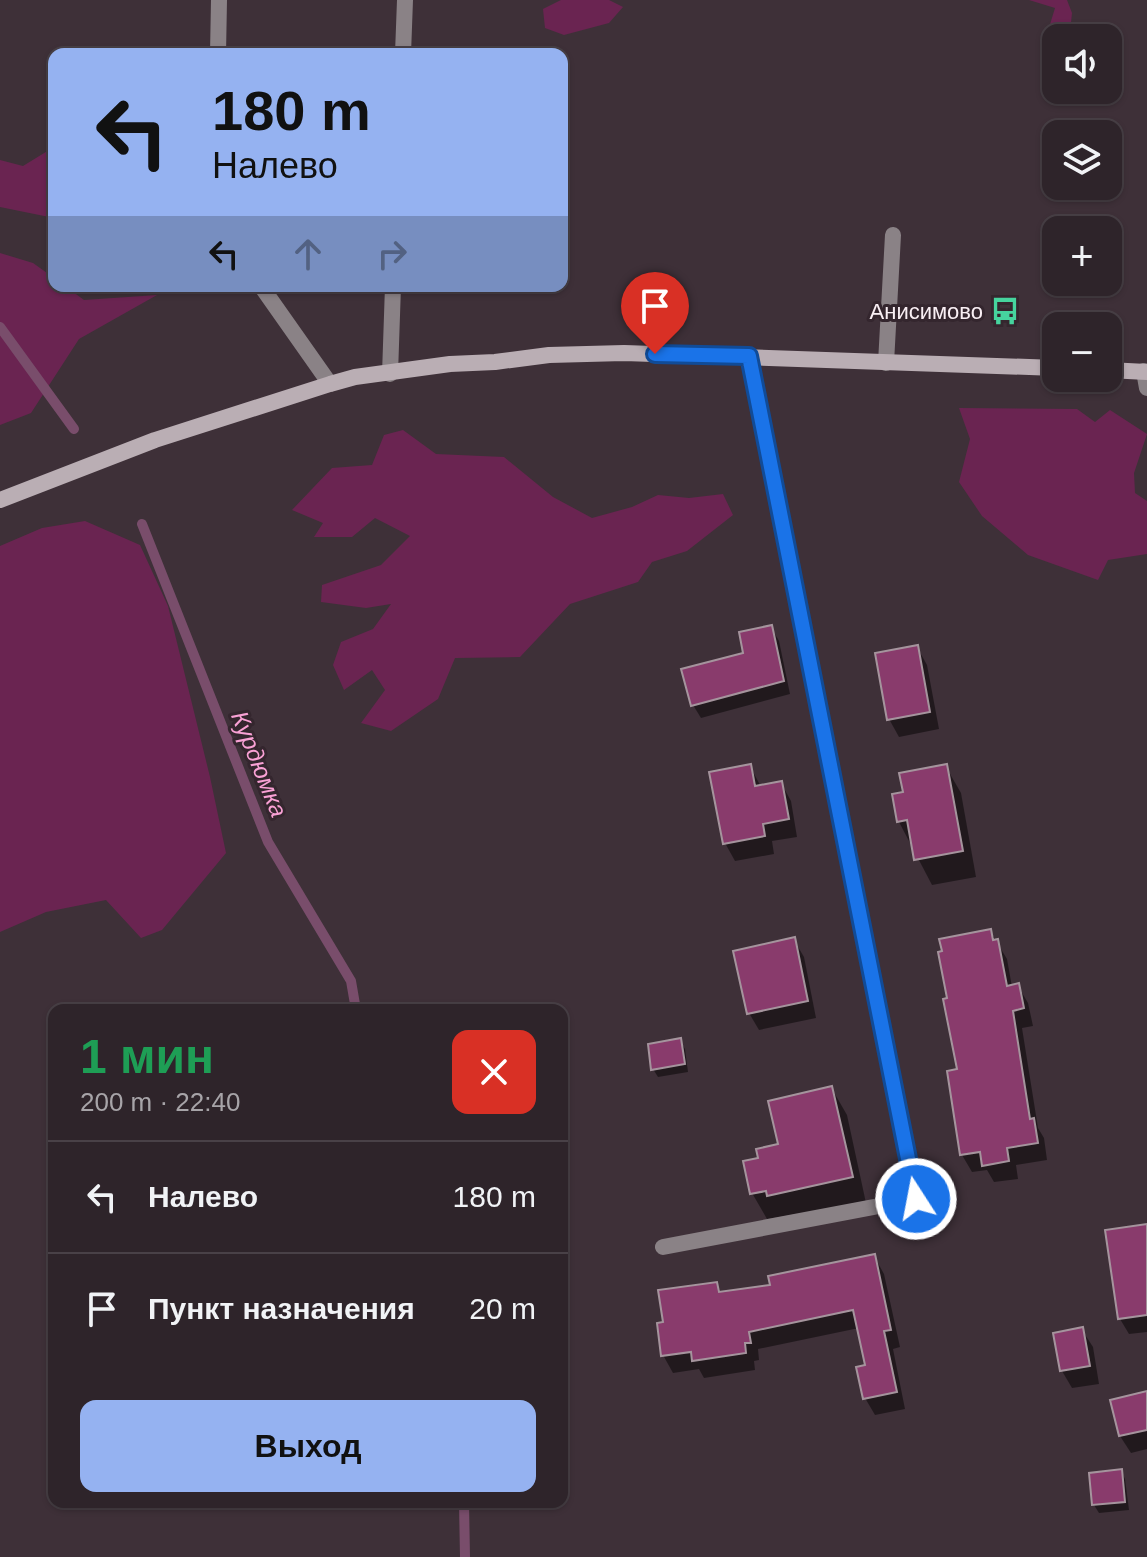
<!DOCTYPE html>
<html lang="ru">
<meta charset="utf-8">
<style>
body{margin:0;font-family:Helvetica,sans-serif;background:#3a3036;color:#f1f3f6;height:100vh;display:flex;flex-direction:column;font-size:30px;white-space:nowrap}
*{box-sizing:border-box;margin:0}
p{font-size:26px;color:#a7a4a8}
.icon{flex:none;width:44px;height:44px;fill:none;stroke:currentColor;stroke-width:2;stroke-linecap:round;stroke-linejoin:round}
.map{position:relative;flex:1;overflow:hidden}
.drawer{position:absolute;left:48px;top:1004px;width:520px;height:504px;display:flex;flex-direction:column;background:#2e242a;border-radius:16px;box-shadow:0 2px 6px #0004,0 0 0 2px #494147}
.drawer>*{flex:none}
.hud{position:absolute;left:48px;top:48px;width:520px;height:244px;border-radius:16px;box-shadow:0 2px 6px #0004,0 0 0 2px #494147;background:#95b2f1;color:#111;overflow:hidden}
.fabs{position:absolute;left:1042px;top:24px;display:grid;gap:16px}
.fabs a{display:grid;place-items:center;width:80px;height:80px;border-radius:16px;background:#2e242a;box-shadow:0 2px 6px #0004,0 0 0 2px #494147;font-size:40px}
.pin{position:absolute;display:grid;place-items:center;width:68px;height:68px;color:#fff;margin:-82px -34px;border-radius:50% 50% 50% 0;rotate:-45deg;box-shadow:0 0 8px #0007}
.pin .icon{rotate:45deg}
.me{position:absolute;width:88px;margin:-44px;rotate:349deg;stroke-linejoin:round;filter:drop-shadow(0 0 6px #0008)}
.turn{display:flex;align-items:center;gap:28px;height:168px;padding:0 32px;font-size:36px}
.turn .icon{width:104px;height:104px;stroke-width:2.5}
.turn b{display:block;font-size:56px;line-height:68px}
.lanes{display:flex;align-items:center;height:76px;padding:0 32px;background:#0003;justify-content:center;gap:40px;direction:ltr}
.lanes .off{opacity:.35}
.round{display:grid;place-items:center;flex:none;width:84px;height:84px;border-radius:16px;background:#3a3036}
.head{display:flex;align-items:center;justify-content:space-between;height:136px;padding:0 32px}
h1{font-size:48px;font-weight:700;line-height:60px;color:#1e9e55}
.cta{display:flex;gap:16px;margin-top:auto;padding:16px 32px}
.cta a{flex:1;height:92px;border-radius:16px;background:#95b2f1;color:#111;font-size:32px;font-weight:700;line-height:92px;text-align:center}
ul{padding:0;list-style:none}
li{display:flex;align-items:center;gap:24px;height:112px;padding:0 32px;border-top:2px solid #494147}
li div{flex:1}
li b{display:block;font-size:30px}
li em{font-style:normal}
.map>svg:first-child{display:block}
.green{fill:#6a2451}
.shadow{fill:#0007}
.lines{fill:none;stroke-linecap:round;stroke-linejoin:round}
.stream{stroke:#794d6b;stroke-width:10}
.building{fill:#893b6c;stroke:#a5949d;stroke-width:2}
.lane{stroke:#8a8286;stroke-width:16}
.street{stroke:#8a8286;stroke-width:16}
.secondary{stroke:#baaeb4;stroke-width:16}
.route-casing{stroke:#114b97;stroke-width:20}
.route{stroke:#1a73e8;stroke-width:14}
.labels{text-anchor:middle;stroke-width:6;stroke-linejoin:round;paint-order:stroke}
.poi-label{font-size:22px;fill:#f9eff4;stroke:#34262e;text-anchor:end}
.water-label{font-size:24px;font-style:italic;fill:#f9a1d5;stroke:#34262e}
</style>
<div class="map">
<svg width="1147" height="1557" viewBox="0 0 1147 1557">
<rect width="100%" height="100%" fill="#3e3038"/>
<g class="green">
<path d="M 561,0 L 609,0 L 623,7 L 609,23 L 564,35 L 545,28 L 543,9 Z"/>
<path d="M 1029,0 L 1067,0 L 1072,13 L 1070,32 L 1082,38 L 1056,38 L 1055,55 L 1048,31 L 1055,8 Z"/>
<path d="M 54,147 L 54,218 L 0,207 L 0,160 L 23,166 Z"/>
<path d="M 0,253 L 33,263 L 54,278 L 54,286 L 65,286 L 84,300 L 157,295 L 79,339 L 31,413 L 0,425 Z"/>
<path d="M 959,408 L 1077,409 L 1095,422 L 1110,410 L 1147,434 L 1134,473 L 1135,493 L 1147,501 L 1147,554 L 1108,560 L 1098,580 L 1028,555 L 982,516 L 959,482 L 970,439 Z"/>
<path d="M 403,430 L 436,454 L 504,457 L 553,497 L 592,518 L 632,507 L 658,495 L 689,498 L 723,494 L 733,515 L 687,551 L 652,562 L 638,582 L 570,604 L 520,657 L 455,658 L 438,699 L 391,731 L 361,723 L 385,690 L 372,670 L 344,690 L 333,665 L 341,642 L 373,629 L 391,604 L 366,608 L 321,602 L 322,585 L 381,565 L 410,536 L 375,518 L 352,537 L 314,537 L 323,523 L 292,510 L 332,468 L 372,465 L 384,435 Z"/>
<path d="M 85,521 L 140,545 L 168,606 L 210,777 L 226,853 L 162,930 L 141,938 L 106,900 L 46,912 L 0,932 L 0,546 L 42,528 Z"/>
</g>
<g class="shadow">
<path d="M 771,627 L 779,641 L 790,694 L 701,718 L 693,705 Z"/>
<path d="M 917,647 L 927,665 L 939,729 L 899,737 L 889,719 Z"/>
<path d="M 750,766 L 761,787 L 781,783 L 791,801 L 797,837 L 772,841 L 774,854 L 735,861 L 725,843 Z"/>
<path d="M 946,767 L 961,793 L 976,877 L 932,885 L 899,822 L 905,793 Z"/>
<path d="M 990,931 L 1007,959 L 1012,987 L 1018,986 L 1028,1003 L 1033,1026 L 1022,1028 L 1038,1128 L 1044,1138 L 1047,1160 L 1016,1165 L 1018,1179 L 994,1182 L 987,1170 L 972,1172 L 962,1155 L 950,1072 L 959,1071 L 949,1000 Z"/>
<path d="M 794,940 L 804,957 L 816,1018 L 759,1030 L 749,1013 Z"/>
<path d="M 680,1041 L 685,1049 L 688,1072 L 658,1077 L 653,1069 Z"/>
<path d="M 832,1089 L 847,1115 L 866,1203 L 767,1219 L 752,1193 L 761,1159 L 780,1146 Z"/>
<path d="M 1147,1226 L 1147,1332 L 1129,1334 L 1120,1319 Z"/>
<path d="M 874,1256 L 884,1274 L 900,1347 L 893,1349 L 905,1409 L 875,1415 L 865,1398 L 867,1367 L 859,1328 L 758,1349 L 759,1360 L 754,1361 L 755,1370 L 704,1378 L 699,1369 L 673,1373 L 663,1355 L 665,1323 L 716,1284 L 722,1294 L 773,1286 Z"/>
<path d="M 1082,1330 L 1093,1347 L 1099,1384 L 1072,1388 L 1062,1371 L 1056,1334 Z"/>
<path d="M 1147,1393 L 1147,1449 L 1131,1453 L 1120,1436 Z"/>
<path d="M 1121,1471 L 1125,1479 L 1129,1510 L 1099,1513 L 1094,1505 Z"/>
</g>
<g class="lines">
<g class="stream">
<path d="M 0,327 L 74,429"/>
<path d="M 142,524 L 268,842 L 351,981 L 356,1010"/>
<path d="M 464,1502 L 465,1557"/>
</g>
</g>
<g class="building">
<path d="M 772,625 L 784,681 L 691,706 L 681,669 L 743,653 L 739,632 Z"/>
<path d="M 918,645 L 930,712 L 887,720 L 875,653 Z"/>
<path d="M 751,764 L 755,786 L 782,781 L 789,819 L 763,824 L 765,836 L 723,844 L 709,772 Z"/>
<path d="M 947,764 L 963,851 L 914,860 L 907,820 L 897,822 L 892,794 L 903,792 L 899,773 Z"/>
<path d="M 991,929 L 993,940 L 998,939 L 1007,986 L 1019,983 L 1024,1008 L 1013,1011 L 1030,1119 L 1034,1118 L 1038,1143 L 1007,1148 L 1009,1161 L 982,1166 L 980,1152 L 960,1155 L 947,1071 L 957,1069 L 943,999 L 947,998 L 938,952 L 942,951 L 939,939 Z"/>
<path d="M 795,937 L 808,1001 L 747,1014 L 733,951 Z"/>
<path d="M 681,1038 L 685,1064 L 651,1070 L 648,1044 Z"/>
<path d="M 832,1086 L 853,1177 L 767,1196 L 766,1191 L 750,1194 L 743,1161 L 758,1158 L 756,1149 L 778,1144 L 768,1101 Z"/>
<path d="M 1147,1224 L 1147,1315 L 1118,1319 L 1105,1230 Z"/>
<path d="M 875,1254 L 891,1330 L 884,1331 L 897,1392 L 863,1399 L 856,1367 L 865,1365 L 853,1310 L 749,1332 L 751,1343 L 745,1343 L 746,1353 L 692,1361 L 691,1352 L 661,1356 L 657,1323 L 663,1322 L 658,1290 L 717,1282 L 719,1292 L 770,1285 L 768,1276 Z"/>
<path d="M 1083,1327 L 1090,1366 L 1060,1371 L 1053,1333 Z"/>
<path d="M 1147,1391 L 1147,1430 L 1119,1436 L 1110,1400 Z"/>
<path d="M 1122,1469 L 1125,1502 L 1092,1505 L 1089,1473 Z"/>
</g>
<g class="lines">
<g class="lane">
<path d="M 218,54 L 219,0"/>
<path d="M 403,54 L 405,0"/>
<path d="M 261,286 L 330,384"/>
<path d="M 886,363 L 893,235"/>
<path d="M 1144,371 L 1147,388"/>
<path d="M 390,374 L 393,286"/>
<path d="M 663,1247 L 916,1199"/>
</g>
<path class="street" d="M 749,356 L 916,1199"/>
<g class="secondary">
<path d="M 1108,370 L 1147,372"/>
<path d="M 0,500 L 155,440 L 330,384 L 355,377 L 450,364 L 495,362 L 549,355 L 624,353 L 1056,368"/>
</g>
</g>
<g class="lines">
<defs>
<path id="route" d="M 655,354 L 749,356 L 916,1199"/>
</defs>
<use href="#route" class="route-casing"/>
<use href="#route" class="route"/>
</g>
<defs>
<symbol id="bus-bare" viewBox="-9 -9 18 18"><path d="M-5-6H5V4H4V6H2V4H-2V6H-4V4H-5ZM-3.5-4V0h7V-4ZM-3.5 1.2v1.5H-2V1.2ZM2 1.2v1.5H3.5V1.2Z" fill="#46d49e" stroke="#34262e" stroke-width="2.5" paint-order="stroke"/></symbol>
</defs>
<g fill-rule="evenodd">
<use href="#bus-bare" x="985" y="291" width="40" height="40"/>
</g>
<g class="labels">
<g class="poi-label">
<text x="983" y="319">Анисимово</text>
</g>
<g class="water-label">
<text transform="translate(259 764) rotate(68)" y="8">Курдюмка</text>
</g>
</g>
</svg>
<div class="fabs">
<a><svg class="icon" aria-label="sound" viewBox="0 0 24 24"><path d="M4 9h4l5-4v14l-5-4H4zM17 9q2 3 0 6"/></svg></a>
<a><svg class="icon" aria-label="layers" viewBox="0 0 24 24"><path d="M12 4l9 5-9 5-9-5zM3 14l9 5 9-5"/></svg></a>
<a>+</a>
<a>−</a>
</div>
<div class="pin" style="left:655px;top:354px;background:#d93025"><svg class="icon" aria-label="arrive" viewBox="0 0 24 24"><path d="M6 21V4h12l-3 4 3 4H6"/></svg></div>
<svg class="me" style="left:916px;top:1199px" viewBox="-20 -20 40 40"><circle r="17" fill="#1a73e8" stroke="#fff" stroke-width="3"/><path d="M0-11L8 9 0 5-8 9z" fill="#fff"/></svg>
<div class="hud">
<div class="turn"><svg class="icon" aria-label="left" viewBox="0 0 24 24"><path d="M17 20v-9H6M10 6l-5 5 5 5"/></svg><div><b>180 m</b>Налево</div></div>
<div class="lanes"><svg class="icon" aria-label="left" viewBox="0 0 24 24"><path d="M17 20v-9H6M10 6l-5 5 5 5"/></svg><svg class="icon off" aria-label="ahead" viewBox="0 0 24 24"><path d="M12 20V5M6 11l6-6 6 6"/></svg><svg class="icon off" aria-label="right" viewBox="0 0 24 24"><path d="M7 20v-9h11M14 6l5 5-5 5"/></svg></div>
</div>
<section class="drawer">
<div class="head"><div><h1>1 мин</h1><p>200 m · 22:40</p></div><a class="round" style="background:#d93025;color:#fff"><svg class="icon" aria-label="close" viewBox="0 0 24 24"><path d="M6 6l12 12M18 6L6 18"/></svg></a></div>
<ul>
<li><svg class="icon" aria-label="left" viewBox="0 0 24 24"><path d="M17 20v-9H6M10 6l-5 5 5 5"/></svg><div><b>Налево</b></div><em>180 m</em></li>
<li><svg class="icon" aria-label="arrive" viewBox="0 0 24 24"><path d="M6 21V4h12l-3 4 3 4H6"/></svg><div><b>Пункт назначения</b></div><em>20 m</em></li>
</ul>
<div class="cta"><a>Выход</a></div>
</section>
</div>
